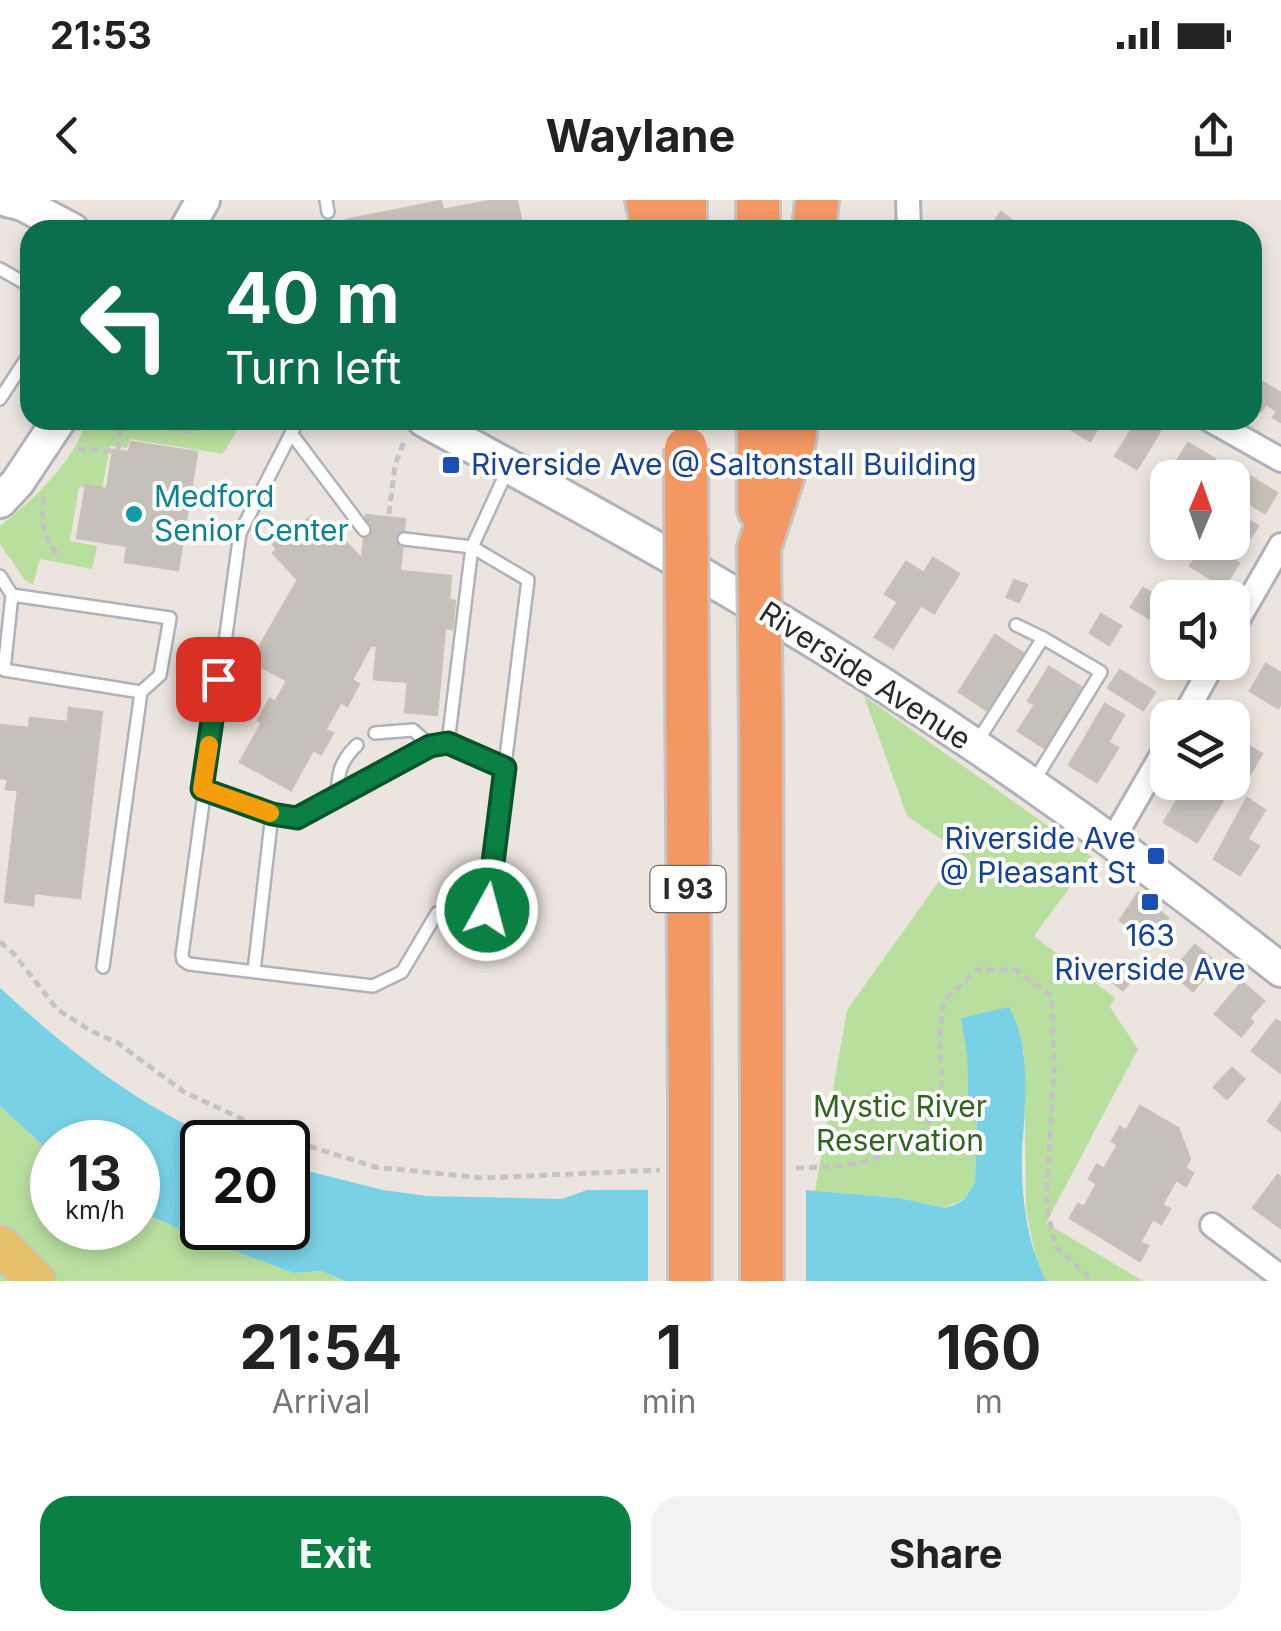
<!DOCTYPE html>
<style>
body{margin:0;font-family:Inter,sans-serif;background:#f2f2f2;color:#222;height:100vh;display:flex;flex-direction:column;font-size:38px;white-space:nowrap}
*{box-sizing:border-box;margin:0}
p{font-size:32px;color:#767676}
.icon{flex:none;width:55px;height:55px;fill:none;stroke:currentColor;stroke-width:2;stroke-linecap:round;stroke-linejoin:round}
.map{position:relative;height:1081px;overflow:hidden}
.sheet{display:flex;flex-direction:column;background:#fff;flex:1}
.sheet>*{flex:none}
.guide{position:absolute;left:20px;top:20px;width:1242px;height:210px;border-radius:30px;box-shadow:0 5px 15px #0003;background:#0b6e4f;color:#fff;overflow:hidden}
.needle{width:65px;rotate:2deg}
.fabs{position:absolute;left:1150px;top:260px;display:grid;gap:20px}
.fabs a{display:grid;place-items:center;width:100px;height:100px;border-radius:20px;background:#fff;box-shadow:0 5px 15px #0003;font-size:50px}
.speed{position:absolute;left:30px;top:920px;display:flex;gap:20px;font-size:50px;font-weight:700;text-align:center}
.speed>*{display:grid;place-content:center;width:130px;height:130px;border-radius:50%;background:#fff;box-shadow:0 5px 15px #0003;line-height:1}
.speed small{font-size:25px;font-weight:400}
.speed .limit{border:5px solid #111;border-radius:15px;background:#fff;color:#111}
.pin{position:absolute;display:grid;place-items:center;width:85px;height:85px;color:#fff;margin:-42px;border-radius:20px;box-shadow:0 5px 15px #0006}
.me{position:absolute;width:110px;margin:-55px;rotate:7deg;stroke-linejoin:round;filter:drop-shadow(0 0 8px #0008)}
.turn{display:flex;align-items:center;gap:35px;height:210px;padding:0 40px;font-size:45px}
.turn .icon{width:130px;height:130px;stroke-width:2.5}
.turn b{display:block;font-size:70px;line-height:85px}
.eta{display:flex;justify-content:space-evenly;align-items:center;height:170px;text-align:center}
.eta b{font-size:60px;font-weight:700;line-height:70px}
.action{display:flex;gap:20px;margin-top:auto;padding:20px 40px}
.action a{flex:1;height:115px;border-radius:30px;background:#0b8043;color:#fff;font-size:40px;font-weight:700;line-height:115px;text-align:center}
.action a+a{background:#f2f2f2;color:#222}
.status{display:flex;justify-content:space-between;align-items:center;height:70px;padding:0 50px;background:#fff;direction:ltr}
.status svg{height:28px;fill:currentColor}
header{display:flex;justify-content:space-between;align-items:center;height:130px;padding:0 40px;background:#fff;font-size:45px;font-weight:700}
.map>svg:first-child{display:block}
.green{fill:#b9df9f}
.water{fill:#79d1e6}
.pier{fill:#ece5df}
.building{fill:#c5c0ba;stroke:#c7c1b8;stroke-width:2.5}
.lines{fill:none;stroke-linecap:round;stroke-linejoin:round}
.lane-casing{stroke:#afb2bb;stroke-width:16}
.street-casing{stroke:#afb2bb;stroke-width:28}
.secondary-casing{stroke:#afb2bb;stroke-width:38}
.primary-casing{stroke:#c4c4c4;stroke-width:42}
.highway-casing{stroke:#c4c4c4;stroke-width:48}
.path{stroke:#c4c4c4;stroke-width:5;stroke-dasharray:8 5;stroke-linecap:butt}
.lane{stroke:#fff;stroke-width:11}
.street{stroke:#fff;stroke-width:22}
.secondary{stroke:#fff;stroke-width:32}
.primary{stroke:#e7c169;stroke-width:38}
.highway{stroke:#f39763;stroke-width:42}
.highway-bridge-casing{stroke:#c4c4c4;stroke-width:48;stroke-linecap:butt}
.highway-bridge{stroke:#f39763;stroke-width:42}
.route-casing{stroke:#07532c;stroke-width:25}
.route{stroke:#0b8043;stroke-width:18}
.slow{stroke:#f59e0b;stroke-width:18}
.transit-dot{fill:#1a4fb4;stroke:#fff;stroke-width:4}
.culture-dot{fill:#0f9aa8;stroke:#fff;stroke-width:4}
.labels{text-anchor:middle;stroke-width:8;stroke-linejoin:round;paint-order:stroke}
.shield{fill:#fff;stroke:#6b6b6b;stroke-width:2.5}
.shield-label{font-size:28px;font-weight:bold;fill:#2b2b2b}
.transit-label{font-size:30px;fill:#164399;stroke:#fff;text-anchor:start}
.culture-label{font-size:30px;fill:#0d838f;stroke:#fff;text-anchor:start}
.street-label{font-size:30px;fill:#2b2b2b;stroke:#fff}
.park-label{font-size:30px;fill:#326420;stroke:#fff}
</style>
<div class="status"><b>21:53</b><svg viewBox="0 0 49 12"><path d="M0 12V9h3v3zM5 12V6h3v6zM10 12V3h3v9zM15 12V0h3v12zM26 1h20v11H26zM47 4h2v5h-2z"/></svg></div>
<header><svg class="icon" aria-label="back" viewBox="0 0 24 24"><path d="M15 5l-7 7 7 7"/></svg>Waylane<svg class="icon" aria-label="share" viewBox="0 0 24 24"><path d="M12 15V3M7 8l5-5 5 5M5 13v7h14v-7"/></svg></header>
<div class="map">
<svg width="1281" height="1081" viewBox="0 0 1281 1081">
<rect width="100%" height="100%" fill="#ece5df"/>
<g class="green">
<path d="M 86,220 L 243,220 L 223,254 L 130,239 L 127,248 L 110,246 L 102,289 L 79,287 L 70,341 L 97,346 L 92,369 L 40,359 L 33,385 L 25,380 L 0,344 L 0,326 C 33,300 75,262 86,220 Z"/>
<path d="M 864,496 L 1092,657 L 1034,736 L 1115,798 L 1110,807 L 1138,849 L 1046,1023 L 1143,1081 L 1046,1081 L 1037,1064 L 1026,1010 L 1024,851 L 962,818 L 967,855 L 968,896 L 977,917 L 975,982 L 965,999 L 943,1008 L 899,998 L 815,991 L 847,810 L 960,652 L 907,616 Z"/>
<path d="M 0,906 L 52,954 L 52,1028 L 138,1028 L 138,1010 L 196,1037 L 294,1073 L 321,1071 L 344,1081 L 0,1081 Z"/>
</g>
<path class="water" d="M 0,788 C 68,850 139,908 225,942 L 202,942 L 202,1028 L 288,1028 L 288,966 L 383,990 L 427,996 L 562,999 L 587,990 L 792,989 L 899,998 L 944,1008 L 954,1005 L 965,999 L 975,982 L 977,918 L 968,896 L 967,855 L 961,818 L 1009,807 C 1030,845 1026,895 1023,937 C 1019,981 1025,1041 1046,1081 L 345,1081 L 321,1071 L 294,1073 L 196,1037 L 138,1010 L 138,942 L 52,942 L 52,954 L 0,906 Z"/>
<path class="pier" d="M 767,983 L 806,985 L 806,1081 L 648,1081 L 648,986 L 704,984 L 726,987 Z"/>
<g class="building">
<path d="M 495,0 L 517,0 L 523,30 L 343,30 L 348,29 L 346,20 L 441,1 L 443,10 Z"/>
<path d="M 1001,12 L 1025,30 L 988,30 Z"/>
<path d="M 1259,180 L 1281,193 L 1281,222 L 1273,217 L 1277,211 L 1266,204 L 1261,211 L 1252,206 L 1252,190 Z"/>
<path d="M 1067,220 L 1103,220 L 1090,241 L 1064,225 Z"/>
<path d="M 1138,220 L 1144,220 L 1160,231 L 1137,269 L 1115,256 Z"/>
<path d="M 131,242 L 197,252 L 178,370 L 125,362 L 127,346 L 77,338 L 86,285 L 107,289 L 113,250 L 129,252 Z"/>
<path d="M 1188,243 L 1215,259 L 1203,278 L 1168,278 L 1168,287 L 1163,284 Z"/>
<path d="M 1243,272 L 1277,293 L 1265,313 L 1232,293 Z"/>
<path d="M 1232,310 L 1258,326 L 1245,346 L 1232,338 Z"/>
<path d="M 366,315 L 405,319 L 400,371 L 451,376 L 449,400 L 455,401 L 452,429 L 445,428 L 437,515 L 405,512 L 408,482 L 374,479 L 377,446 L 371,445 L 352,480 L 359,484 L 347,506 L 341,502 L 325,530 L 333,533 L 321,554 L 313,550 L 291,590 L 240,562 L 262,523 L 258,520 L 270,499 L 275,502 L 287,481 L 251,461 L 298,380 L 273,353 L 277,350 L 272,342 L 294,322 L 299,327 L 311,316 L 341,347 L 346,342 L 362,359 Z"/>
<path d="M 1169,342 L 1207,342 L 1239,363 L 1224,387 L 1190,366 L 1195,359 Z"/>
<path d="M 933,358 L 959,374 L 934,413 L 921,405 L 893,448 L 875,437 L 898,402 L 885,394 L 906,362 L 924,373 Z"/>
<path d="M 1014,380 L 1027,385 L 1019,402 L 1007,397 Z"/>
<path d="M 1143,388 L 1168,403 L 1168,439 L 1151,428 L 1155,422 L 1131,407 Z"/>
<path d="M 1101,414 L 1121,426 L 1109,445 L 1090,433 Z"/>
<path d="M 995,435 L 1029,457 L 1011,487 L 1005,484 L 988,511 L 959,492 Z"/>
<path d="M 1266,464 L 1281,473 L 1281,503 L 1278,508 L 1250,491 Z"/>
<path d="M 1049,467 L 1087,491 L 1049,551 L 1018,531 L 1035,505 L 1028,501 Z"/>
<path d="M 1120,470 L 1155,492 L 1143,510 L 1108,488 Z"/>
<path d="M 1105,504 L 1124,515 L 1108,542 L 1118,548 L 1097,582 L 1069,565 Z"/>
<path d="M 69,508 L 102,512 L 80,698 L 34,693 L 33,705 L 5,702 L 18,590 L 6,589 L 8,579 L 0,578 L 0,525 L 29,528 L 30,518 L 68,522 Z"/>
<path d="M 1232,536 L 1262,554 L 1250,574 L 1232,563 Z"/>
<path d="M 1212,582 L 1228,592 L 1197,642 L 1164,622 L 1183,591 L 1200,601 Z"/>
<path d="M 1247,598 L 1265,610 L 1247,639 L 1259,646 L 1240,675 L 1214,659 Z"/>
<path d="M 1138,693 L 1168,718 L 1144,741 L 1120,720 Z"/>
<path d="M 1195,745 L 1216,763 L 1193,791 L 1171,773 Z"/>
<path d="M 1121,768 L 1133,778 L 1123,790 L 1111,781 Z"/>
<path d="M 1242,782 L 1264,801 L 1249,818 L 1253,822 L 1241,836 L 1215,814 Z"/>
<path d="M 1276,820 L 1281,823 L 1281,873 L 1252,851 Z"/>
<path d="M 1232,868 L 1244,879 L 1227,899 L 1214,887 Z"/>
<path d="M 1281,903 L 1281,931 L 1268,921 Z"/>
<path d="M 1140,906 L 1178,928 L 1190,959 L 1185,968 L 1193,973 L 1186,986 L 1176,980 L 1162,1005 L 1170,1009 L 1161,1024 L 1153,1019 L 1140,1042 L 1148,1046 L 1140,1061 L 1070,1018 L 1078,1004 L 1084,1007 L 1097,984 L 1089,979 L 1097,965 L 1104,969 L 1118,945 L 1112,941 L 1120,927 L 1126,931 Z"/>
<path d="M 1278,975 L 1281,978 L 1281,1028 L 1253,1008 Z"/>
</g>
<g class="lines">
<defs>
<g id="lane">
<path d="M 326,0 L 328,12"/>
<path d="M 0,69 L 30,86"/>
<path d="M 0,199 L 30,153"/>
<path d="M 298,220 L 240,333 L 182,755 L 183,760 L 189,764 L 373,786 L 402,772 L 437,713 L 480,719 L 487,710 L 528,380 L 472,347 L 404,339"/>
<path d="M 291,233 L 364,330"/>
<path d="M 0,376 L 12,395 L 4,470 L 141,492 L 160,475 L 170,418 L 12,395"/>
<path d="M 375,533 L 413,530 L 430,545"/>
<path d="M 977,542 L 1043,438 L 1016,425"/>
<path d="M 448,543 L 505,568"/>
<path d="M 1034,581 L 1101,472 L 1043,438"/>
<path d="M 203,589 L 272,614 L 297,618 L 430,545 L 448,543 L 472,347 L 507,271"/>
<path d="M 337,596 C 338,573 340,561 357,545"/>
<path d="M 103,767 L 141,492"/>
<path d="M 254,771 L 272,614"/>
</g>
<g id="street">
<path d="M 908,0 L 909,30"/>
<path d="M 1210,220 L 1281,260"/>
<path d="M 1232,430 L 1281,345"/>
<path d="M 1183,518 L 1214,462"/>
<path d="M 1112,641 L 1168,544"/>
<path d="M 1212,1025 L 1281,1077"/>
</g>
<g id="secondary">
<path d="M 7,0 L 23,4 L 72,30"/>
<path d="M 186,30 L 203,0"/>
<path d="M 424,220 C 524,275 625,329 723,387 C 918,500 1104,630 1281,770"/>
<path d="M 0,301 L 17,283 L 59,220"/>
</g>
<path id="primary" d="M 0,1045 L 36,1081"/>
<g id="highway">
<path d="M 647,0 L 654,30"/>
<path d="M 685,0 L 685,30"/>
<path d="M 758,0 L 758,30"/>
<path d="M 814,30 L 817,0"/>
<path d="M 759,220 L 759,309"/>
<path d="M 759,348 L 794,241 L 796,220"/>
<path d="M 687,479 L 690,899"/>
<path d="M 761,528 L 762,898"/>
</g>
</defs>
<use href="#lane" class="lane-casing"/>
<use href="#street" class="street-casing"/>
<use href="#secondary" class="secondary-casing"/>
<use href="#primary" class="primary-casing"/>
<use href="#highway" class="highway-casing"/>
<g class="path">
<path d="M 159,220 C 173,235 192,235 206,220"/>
<path d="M 259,220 L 263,222"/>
<path d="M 93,226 L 104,220"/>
<path d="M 78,249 L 113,251"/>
<path d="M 118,250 L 121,220"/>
<path d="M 44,297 C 40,323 43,339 61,358"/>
<path d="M 389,314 L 395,265 L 404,241"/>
<path d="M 0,742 L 14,754 L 57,809 L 91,831 L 118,843 L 184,892 L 283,938 L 375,967 L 483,978 L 660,970"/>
<path d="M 796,968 C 856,967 932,960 941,886 C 943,871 940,855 940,839 C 940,827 942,814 944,801 L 977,770 L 1016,770 L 1052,797 L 1054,870 L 1046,1006 L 1056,1047 L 1093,1081"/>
</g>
<use href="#lane" class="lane"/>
<use href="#street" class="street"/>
<use href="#secondary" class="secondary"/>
<use href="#primary" class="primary"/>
<use href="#highway" class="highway"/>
<defs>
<g id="highway-bridge">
<path d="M 686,248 L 687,479"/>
<path d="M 759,348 L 761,528"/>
<path d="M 762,898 L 762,1081"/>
<path d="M 690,899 L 690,1081"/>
</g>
</defs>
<use href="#highway-bridge" class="highway-bridge-casing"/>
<use href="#highway-bridge" class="highway-bridge"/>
</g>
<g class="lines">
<defs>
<path id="route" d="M 218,479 L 202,589 L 272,614 L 297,618 L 430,546 L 448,543 L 505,568 L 487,710"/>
</defs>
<use href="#route" class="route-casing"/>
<use href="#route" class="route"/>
<path class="slow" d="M 209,545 L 202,589 L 270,613"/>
</g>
<g class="transit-dot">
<rect x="441" y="255" width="20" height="20" rx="5"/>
<rect x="1146" y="646" width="20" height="20" rx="5"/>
<rect x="1140" y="692" width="20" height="20" rx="5"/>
</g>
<circle class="culture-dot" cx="134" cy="314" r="10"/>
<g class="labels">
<rect class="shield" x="650.5" y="666" width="75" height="46" rx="8"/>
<g class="shield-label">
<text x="688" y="699">I 93</text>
</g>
<g class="transit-label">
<text x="471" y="275">Riverside Ave @ Saltonstall Building</text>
<text x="1136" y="649" text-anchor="end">Riverside Ave<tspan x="1136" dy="34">@ Pleasant St</tspan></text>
<text x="1150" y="746" text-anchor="middle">163<tspan x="1150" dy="34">Riverside Ave</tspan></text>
</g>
<g class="culture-label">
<text x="154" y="307">Medford<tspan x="154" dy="34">Senior Center</tspan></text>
</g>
<g class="street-label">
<text transform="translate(865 476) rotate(33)" y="10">Riverside Avenue</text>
</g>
<g class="park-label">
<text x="900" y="917">Mystic River<tspan x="900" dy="34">Reservation</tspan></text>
</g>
</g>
</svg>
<div class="fabs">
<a><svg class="needle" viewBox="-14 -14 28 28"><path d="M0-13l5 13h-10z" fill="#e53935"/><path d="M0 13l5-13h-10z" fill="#767676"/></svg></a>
<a><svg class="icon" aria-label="sound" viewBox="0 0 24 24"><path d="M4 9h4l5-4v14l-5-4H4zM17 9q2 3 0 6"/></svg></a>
<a><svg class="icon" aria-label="layers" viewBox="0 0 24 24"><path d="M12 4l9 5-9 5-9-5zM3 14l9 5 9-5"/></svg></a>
</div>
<div class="speed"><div>13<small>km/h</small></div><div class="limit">20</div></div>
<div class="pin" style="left:218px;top:479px;background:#d93025"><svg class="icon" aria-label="arrive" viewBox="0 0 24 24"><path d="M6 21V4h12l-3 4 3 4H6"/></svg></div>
<svg class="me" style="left:487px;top:710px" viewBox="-20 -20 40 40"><circle r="17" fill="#0b8043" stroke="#fff" stroke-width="3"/><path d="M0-11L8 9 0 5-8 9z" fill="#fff"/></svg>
<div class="guide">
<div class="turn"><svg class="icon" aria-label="left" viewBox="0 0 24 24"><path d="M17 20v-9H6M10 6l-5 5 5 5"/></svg><div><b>40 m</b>Turn left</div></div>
</div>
</div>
<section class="sheet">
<div class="eta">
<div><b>21:54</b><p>Arrival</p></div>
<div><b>1</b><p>min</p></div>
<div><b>160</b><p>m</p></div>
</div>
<div class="action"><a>Exit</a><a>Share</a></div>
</section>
